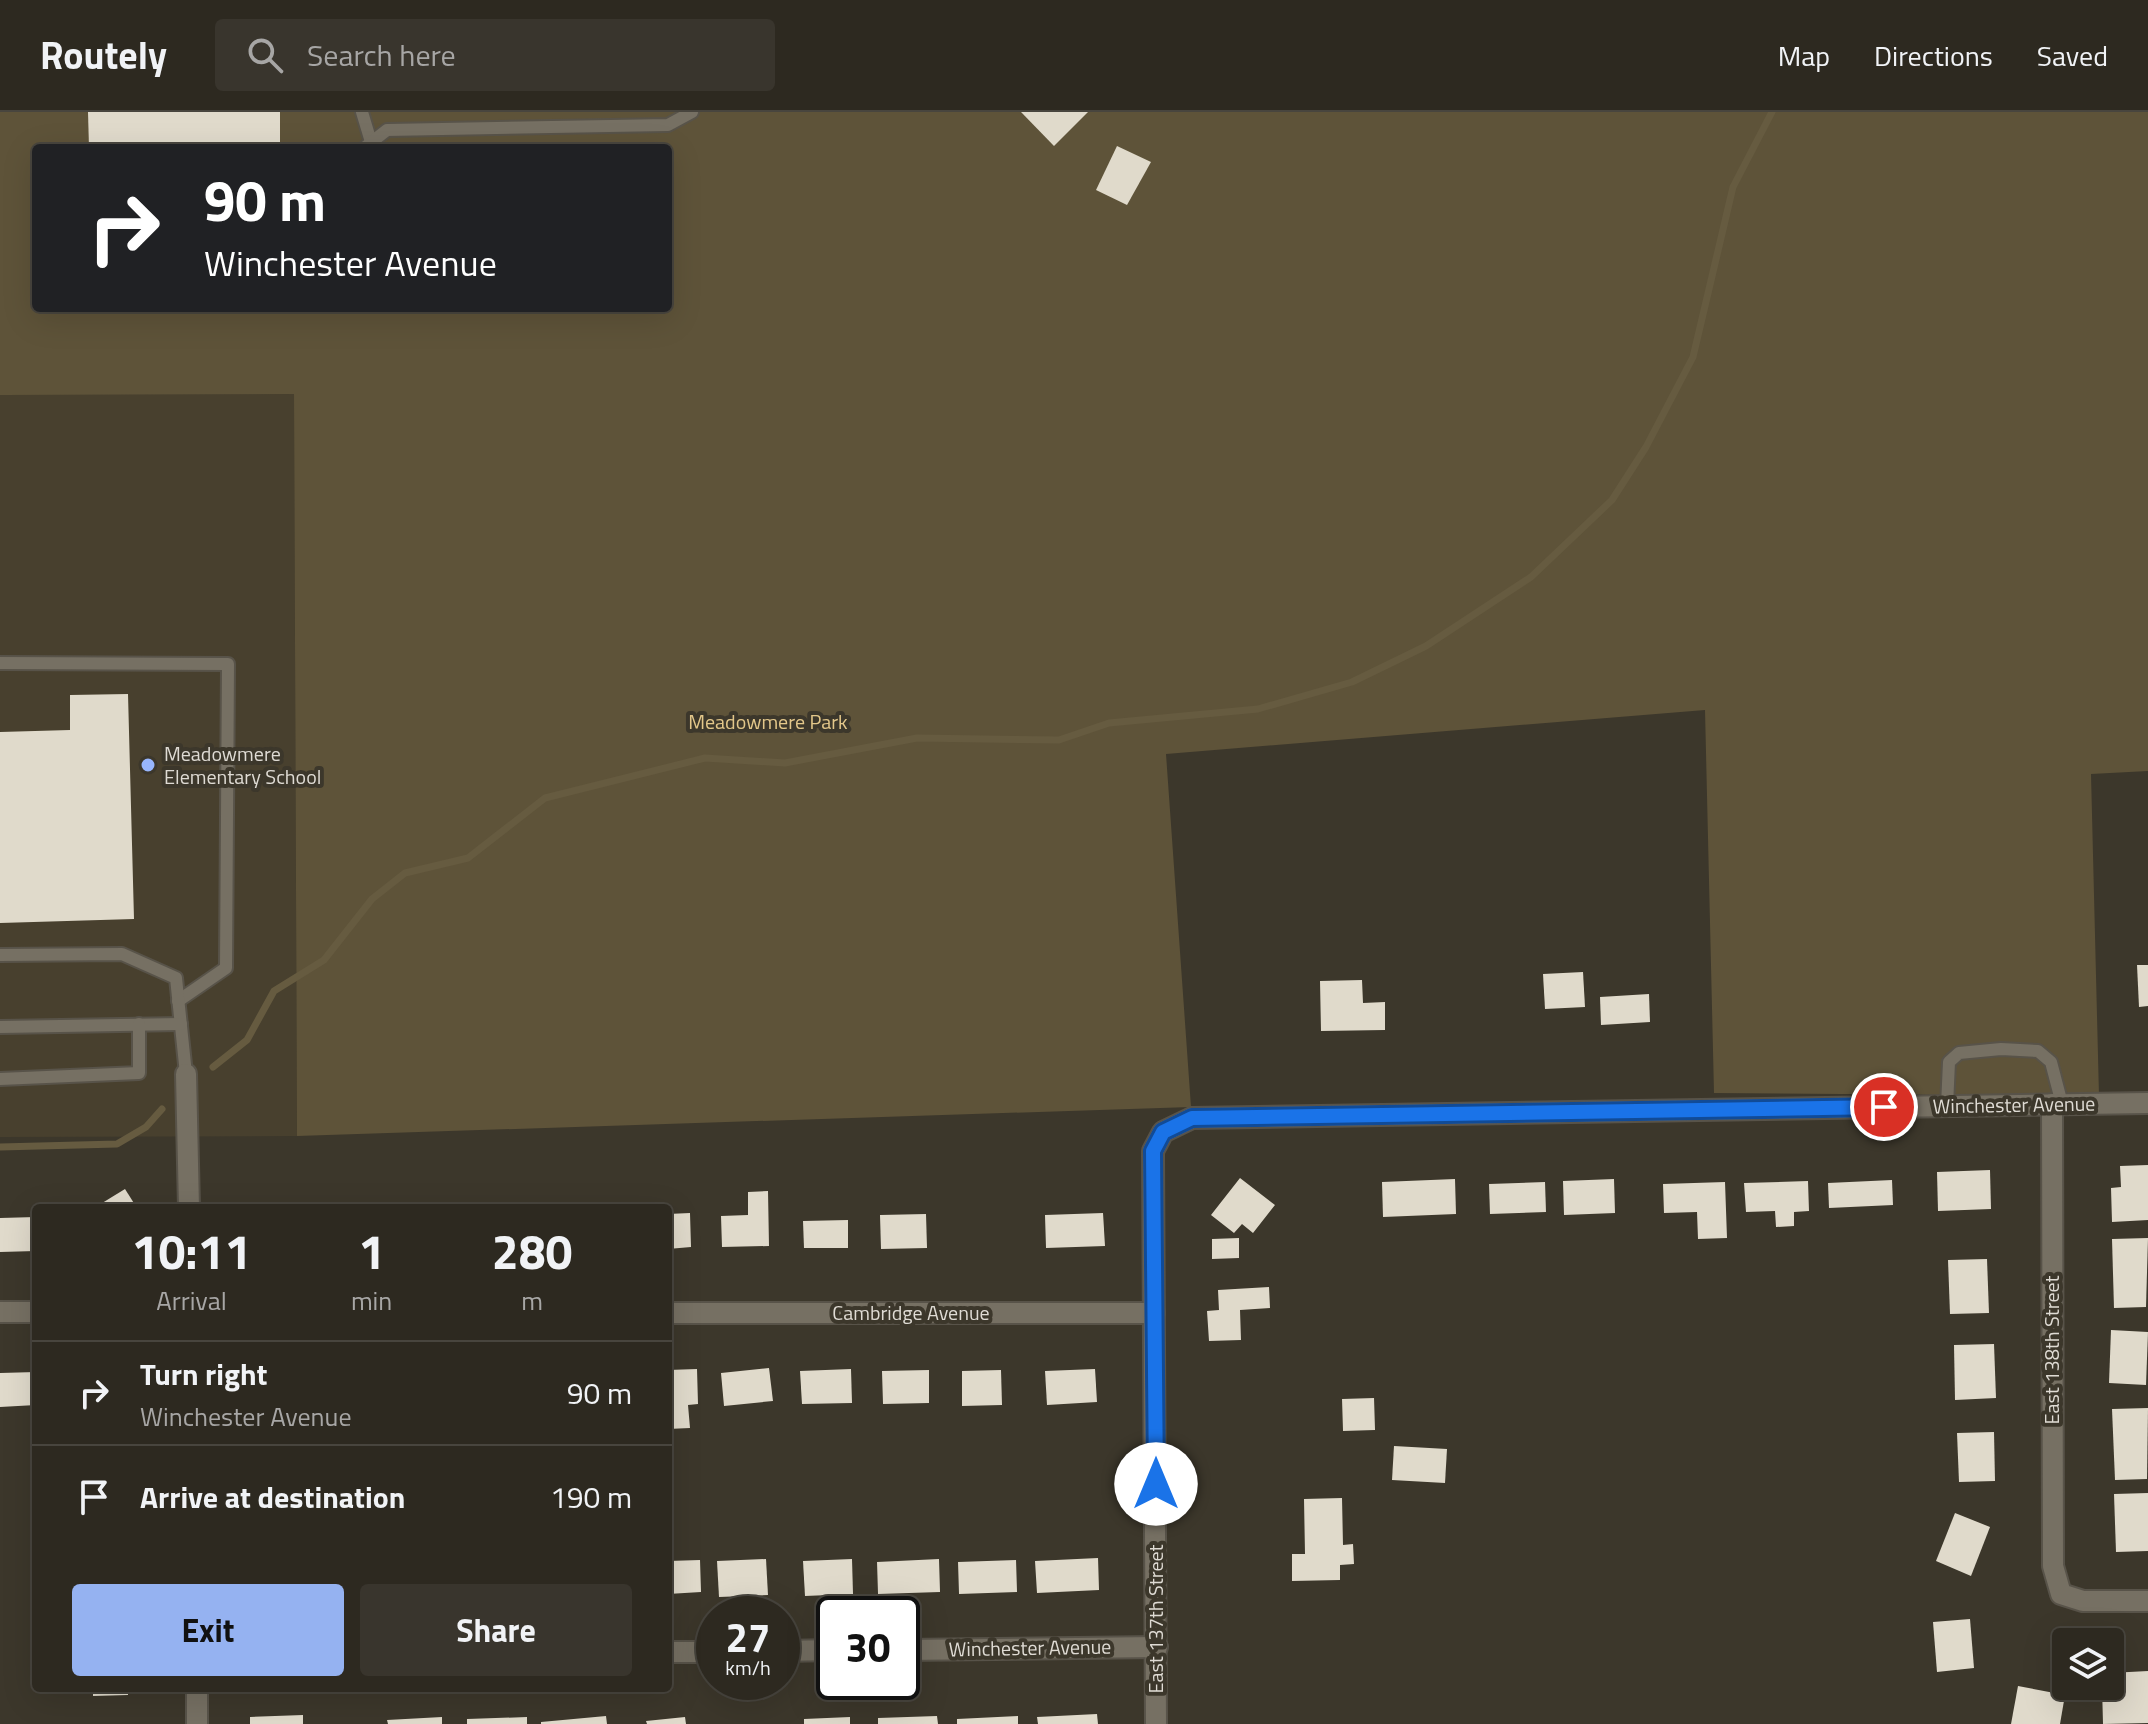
<!DOCTYPE html>
<style>
body{margin:0;font-family:"Titillium Web",sans-serif;background:#39352d;color:#f1f3f6;height:100vh;display:flex;flex-direction:column;font-size:30px;white-space:nowrap}
*{box-sizing:border-box;margin:0}
p{font-size:26px;color:#a7a6a5}
.icon{flex:none;width:44px;height:44px;fill:none;stroke:currentColor;stroke-width:2;stroke-linecap:round;stroke-linejoin:round}
.map{position:relative;flex:1;overflow:hidden}
.side{position:absolute;left:32px;top:1092px;width:640px;height:488px;display:flex;flex-direction:column;background:#2d2920;border-radius:8px;box-shadow:0 8px 32px #0002,0 0 0 2px #48453e}
.side>*{flex:none}
.guide{position:absolute;left:32px;top:32px;width:640px;height:168px;border-radius:8px;box-shadow:0 8px 32px #0002,0 0 0 2px #48453e;background:#202124;color:#fff;overflow:hidden}
.controls{position:absolute;left:2052px;top:1516px;display:grid;gap:16px}
.controls a{display:grid;place-items:center;width:72px;height:72px;border-radius:8px;background:#2d2920;box-shadow:0 8px 32px #0002,0 0 0 2px #48453e;font-size:40px}
.speed{position:absolute;left:696px;top:1484px;display:flex;gap:16px;font-size:40px;font-weight:700;text-align:center}
.speed>*{display:grid;place-content:center;width:104px;height:104px;border-radius:50%;background:#2d2920;box-shadow:0 8px 32px #0002,0 0 0 2px #48453e;line-height:1}
.speed small{font-size:20px;font-weight:400}
.speed .limit{border:4px solid #111;border-radius:12px;background:#fff;color:#111}
.pin{position:absolute;display:grid;place-items:center;width:68px;height:68px;color:#fff;margin:-34px;border:4px solid #fff;border-radius:50%;box-shadow:0 2px 8px #0007}
.me{position:absolute;width:88px;margin:-44px;rotate:0deg;stroke-linejoin:round;filter:drop-shadow(0 0 6px #0008)}
.turn{display:flex;align-items:center;gap:28px;height:168px;padding:0 40px;font-size:36px}
.turn .icon{width:104px;height:104px;stroke-width:2.5}
.turn b{display:block;font-size:56px;line-height:68px}
.eta{display:flex;justify-content:space-evenly;align-items:center;height:136px;text-align:center}
.eta b{font-size:48px;font-weight:700;line-height:56px}
.cta{display:flex;gap:16px;margin-top:auto;padding:16px 40px}
.cta a{flex:1;height:92px;border-radius:8px;background:#95b2f1;color:#111;font-size:32px;font-weight:700;line-height:92px;text-align:center}
.cta a+a{background:#39352d;color:#f1f3f6}
ul{padding:0;list-style:none}
li{display:flex;align-items:center;gap:24px;height:104px;padding:0 40px;border-top:2px solid #48453e}
li div{flex:1}
li b{display:block;font-size:30px}
li em{font-style:normal}
header{display:flex;align-items:center;gap:48px;box-sizing:border-box;height:112px;padding:0 40px;background:#2d2920;border-bottom:2px solid #48453e}
header strong{font-size:38px}
nav{display:flex;gap:44px;margin-inline-start:auto;font-size:28px}
.search{width:560px;height:72px;background:#39352d;display:flex;align-items:center;gap:20px;box-sizing:border-box;padding:0 28px;border-radius:8px;color:#a7a6a5;font-size:30px}
.map>svg:first-child{display:block}
.built{fill:#48402e}
.green{fill:#5e5339;fill-rule:evenodd}
.lines{fill:none;stroke-linecap:round;stroke-linejoin:round}
.stream{stroke:#665b40;stroke-width:7}
.building{fill:#e0dacb}
.service-casing{stroke:#585349;stroke-width:16}
.minor-casing{stroke:#585349;stroke-width:24}
.service{stroke:#767063;stroke-width:12}
.minor{stroke:#767063;stroke-width:20}
.route-casing{stroke:#114b97;stroke-width:20}
.route{stroke:#1a73e8;stroke-width:14}
.poi-dot{fill:#98b6fd;stroke:#3c372b;stroke-width:3}
.labels{text-anchor:middle;stroke-width:8;stroke-linejoin:round;paint-order:stroke}
.park-label{font-size:20px;fill:#e3c78a;stroke:#3c372b}
.poi-label{font-size:20px;fill:#dfdbd4;stroke:#3c372b;text-anchor:start}
.street-label{font-size:20px;fill:#dfdbd4;stroke:#3c372b}
</style>
<header>
<strong>Routely</strong>
<div class="search"><svg class="icon" aria-label="search" viewBox="0 0 24 24"><circle cx="10" cy="10" r="6"/><path d="M15 15l6 6"/></svg>Search here</div>
<nav><a>Map</a><a>Directions</a><a>Saved</a></nav>
</header>
<div class="map">
<svg width="2148" height="1612" viewBox="0 0 2148 1612">
<rect width="100%" height="100%" fill="#3c372b"/>
<path class="built" d="M 294,282 L 297,1024 L 0,1025 L 0,283 Z"/>
<path class="green" d="M 0,0 L 2148,0 L 2148,659 L 2091,662 L 2099,984 L 1714,981 L 1705,598 L 1166,642 L 1191,995 L 297,1024 L 294,282 L 0,283 ZM 36,36 L 668,36 L 668,196 L 36,196 Z"/>
<g class="lines">
<g class="stream">
<path d="M 213,955 L 247,928 L 274,879 L 324,848 L 372,787 L 405,761 L 468,746 L 545,686 L 705,646 L 785,651 L 917,626 L 1059,628 L 1109,611 L 1258,597 L 1352,570 L 1426,534 L 1531,465 L 1612,388 L 1646,335 L 1693,245 L 1733,75 L 1772,0"/>
<path d="M 0,1035 L 117,1032 L 146,1015 L 162,997"/>
</g>
</g>
<g class="building">
<path d="M 88,0 L 280,0 L 280,36 L 89,36 Z"/>
<path d="M 1021,0 L 1088,0 L 1054,34 Z"/>
<path d="M 1117,34 L 1151,50 L 1127,93 L 1096,78 Z"/>
<path d="M 128,582 L 134,807 L 0,811 L 0,620 L 70,618 L 70,583 Z"/>
<path d="M 2137,853 L 2148,853 L 2148,894 L 2139,895 Z"/>
<path d="M 1583,860 L 1585,895 L 1545,897 L 1543,862 Z"/>
<path d="M 1362,868 L 1363,891 L 1385,890 L 1385,918 L 1321,919 L 1320,869 Z"/>
<path d="M 1649,882 L 1650,910 L 1601,913 L 1600,885 Z"/>
<path d="M 2148,1053 L 2148,1108 L 2112,1110 L 2111,1076 L 2121,1075 L 2120,1054 Z"/>
<path d="M 1990,1058 L 1991,1097 L 1938,1099 L 1937,1060 Z"/>
<path d="M 1240,1066 L 1275,1093 L 1253,1121 L 1242,1112 L 1234,1121 L 1211,1103 Z"/>
<path d="M 1455,1067 L 1456,1102 L 1383,1105 L 1382,1070 Z"/>
<path d="M 1614,1067 L 1615,1101 L 1564,1103 L 1563,1069 Z"/>
<path d="M 1892,1068 L 1893,1093 L 1829,1096 L 1828,1071 Z"/>
<path d="M 1808,1069 L 1809,1099 L 1794,1100 L 1794,1114 L 1776,1115 L 1775,1099 L 1746,1100 L 1744,1071 Z"/>
<path d="M 1545,1070 L 1546,1100 L 1490,1102 L 1489,1072 Z"/>
<path d="M 1725,1070 L 1727,1126 L 1698,1127 L 1697,1100 L 1664,1101 L 1663,1072 Z"/>
<path d="M 125,1077 L 137,1096 L 94,1096 Z"/>
<path d="M 768,1079 L 769,1134 L 722,1135 L 721,1104 L 748,1103 L 748,1080 Z"/>
<path d="M 690,1101 L 691,1135 L 668,1137 L 668,1102 Z"/>
<path d="M 1103,1101 L 1105,1134 L 1046,1136 L 1045,1103 Z"/>
<path d="M 926,1102 L 927,1136 L 881,1137 L 880,1103 Z"/>
<path d="M 36,1105 L 36,1139 L 0,1140 L 0,1106 Z"/>
<path d="M 848,1108 L 848,1136 L 804,1136 L 803,1109 Z"/>
<path d="M 1239,1126 L 1239,1146 L 1212,1147 L 1212,1127 Z"/>
<path d="M 2148,1126 L 2146,1195 L 2114,1196 L 2112,1127 Z"/>
<path d="M 1987,1147 L 1989,1201 L 1950,1202 L 1948,1148 Z"/>
<path d="M 1269,1175 L 1270,1196 L 1240,1198 L 1241,1228 L 1209,1229 L 1207,1199 L 1219,1198 L 1218,1178 Z"/>
<path d="M 2111,1218 L 2148,1220 L 2146,1273 L 2109,1271 Z"/>
<path d="M 1994,1232 L 1996,1286 L 1955,1288 L 1954,1233 Z"/>
<path d="M 769,1256 L 773,1289 L 724,1294 L 721,1261 Z"/>
<path d="M 697,1257 L 698,1292 L 688,1293 L 690,1316 L 668,1317 L 668,1258 Z"/>
<path d="M 851,1257 L 852,1291 L 802,1292 L 800,1259 Z"/>
<path d="M 1095,1257 L 1097,1290 L 1047,1293 L 1045,1259 Z"/>
<path d="M 929,1258 L 929,1291 L 883,1292 L 882,1259 Z"/>
<path d="M 1001,1258 L 1002,1293 L 962,1294 L 962,1259 Z"/>
<path d="M 36,1260 L 36,1293 L 0,1295 L 0,1261 Z"/>
<path d="M 1374,1286 L 1375,1318 L 1343,1319 L 1342,1287 Z"/>
<path d="M 2148,1296 L 2147,1367 L 2115,1368 L 2112,1297 Z"/>
<path d="M 1994,1320 L 1995,1369 L 1959,1370 L 1957,1321 Z"/>
<path d="M 1394,1334 L 1447,1337 L 1445,1371 L 1392,1368 Z"/>
<path d="M 2148,1381 L 2148,1439 L 2116,1440 L 2114,1382 Z"/>
<path d="M 1342,1386 L 1343,1433 L 1353,1432 L 1354,1452 L 1340,1453 L 1340,1468 L 1292,1469 L 1292,1442 L 1305,1442 L 1304,1387 Z"/>
<path d="M 1955,1401 L 1990,1415 L 1971,1464 L 1936,1449 Z"/>
<path d="M 1098,1446 L 1099,1478 L 1037,1481 L 1035,1449 Z"/>
<path d="M 766,1447 L 768,1483 L 719,1485 L 717,1449 Z"/>
<path d="M 852,1447 L 853,1482 L 805,1484 L 803,1449 Z"/>
<path d="M 939,1447 L 940,1480 L 878,1482 L 877,1450 Z"/>
<path d="M 700,1448 L 701,1480 L 668,1482 L 668,1449 Z"/>
<path d="M 1016,1448 L 1017,1480 L 959,1482 L 958,1450 Z"/>
<path d="M 1970,1507 L 1974,1556 L 1937,1560 L 1933,1510 Z"/>
<path d="M 2148,1559 L 2148,1611 L 2103,1612 L 2102,1574 L 2110,1574 L 2110,1561 Z"/>
<path d="M 2018,1574 L 2065,1583 L 2060,1612 L 2011,1612 Z"/>
<path d="M 93,1576 L 128,1576 L 128,1583 L 93,1584 Z"/>
<path d="M 1097,1602 L 1098,1612 L 1038,1612 L 1037,1605 Z"/>
<path d="M 303,1603 L 303,1612 L 250,1612 L 250,1605 Z"/>
<path d="M 606,1604 L 607,1612 L 541,1612 L 541,1610 Z"/>
<path d="M 937,1604 L 938,1612 L 878,1612 L 878,1606 Z"/>
<path d="M 1018,1604 L 1018,1612 L 957,1612 L 957,1607 Z"/>
<path d="M 442,1605 L 442,1612 L 388,1612 L 387,1608 Z"/>
<path d="M 527,1605 L 527,1612 L 467,1612 L 467,1607 Z"/>
<path d="M 685,1605 L 686,1612 L 647,1612 L 646,1609 Z"/>
<path d="M 850,1605 L 850,1612 L 804,1612 L 804,1607 Z"/>
</g>
<g class="lines">
<defs>
<g id="service">
<path d="M 362,0 L 371,30"/>
<path d="M 364,36 L 387,18 L 668,13 L 692,0"/>
<path d="M 0,551 L 228,552 L 226,856 L 178,889"/>
<path d="M 0,843 L 122,842 L 176,866 L 186,962"/>
<path d="M 0,915 L 181,912"/>
<path d="M 0,967 L 139,961 L 139,912"/>
<path d="M 1947,994 L 1949,950 L 1959,941 L 2001,937 L 2038,939 L 2051,950 L 2062,992"/>
</g>
<g id="minor">
<path d="M 186,962 L 189,1096"/>
<path d="M 2052,992 L 2053,1454 L 2061,1482 L 2083,1489 L 2148,1489"/>
<path d="M 0,1200 L 36,1200"/>
<path d="M 668,1201 L 1154,1201"/>
<path d="M 902,1538 L 1157,1535"/>
<path d="M 782,1539 L 834,1538"/>
<path d="M 668,1540 L 714,1540"/>
<path d="M 197,1612 L 197,1576"/>
<path d="M 1156,1612 L 1153,1039 L 1163,1020 L 1192,1006 L 2148,991"/>
</g>
</defs>
<use href="#service" class="service-casing"/>
<use href="#minor" class="minor-casing"/>
<use href="#service" class="service"/>
<use href="#minor" class="minor"/>
</g>
<g class="lines">
<defs>
<path id="route" d="M 1156,1372 L 1153,1039 L 1163,1020 L 1192,1006 L 1884,995"/>
</defs>
<use href="#route" class="route-casing"/>
<use href="#route" class="route"/>
</g>
<circle class="poi-dot" cx="148" cy="653" r="8"/>
<g class="labels">
<g class="park-label">
<text x="768" y="617">Meadowmere Park</text>
</g>
<g class="poi-label">
<text x="164" y="649">Meadowmere<tspan x="164" dy="23">Elementary School</tspan></text>
</g>
<g class="street-label">
<text transform="translate(2014 993) rotate(-1)" y="7">Winchester Avenue</text>
<text x="911" y="1208">Cambridge Avenue</text>
<text transform="translate(2052 1238) rotate(-90)" y="7">East 138th Street</text>
<text transform="translate(1156 1507) rotate(-90)" y="7">East 137th Street</text>
<text transform="translate(1030 1536) rotate(-1)" y="7">Winchester Avenue</text>
</g>
</g>
</svg>
<div class="controls">
<a><svg class="icon" aria-label="layers" viewBox="0 0 24 24"><path d="M12 4l9 5-9 5-9-5zM3 14l9 5 9-5"/></svg></a>
</div>
<div class="speed"><div>27<small>km/h</small></div><div class="limit">30</div></div>
<div class="pin" style="left:1884px;top:995px;background:#d93025"><svg class="icon" aria-label="arrive" viewBox="0 0 24 24"><path d="M6 21V4h12l-3 4 3 4H6"/></svg></div>
<svg class="me" style="left:1156px;top:1372px" viewBox="-20 -20 40 40"><circle r="19" fill="#fff"/><path d="M0-13L10 11 0 6-10 11z" fill="#1a73e8"/></svg>
<div class="guide">
<div class="turn"><svg class="icon" aria-label="right" viewBox="0 0 24 24"><path d="M7 20v-9h11M14 6l5 5-5 5"/></svg><div><b>90 m</b>Winchester Avenue</div></div>
</div>
<section class="side">
<div class="eta">
<div><b>10:11</b><p>Arrival</p></div>
<div><b>1</b><p>min</p></div>
<div><b>280</b><p>m</p></div>
</div>
<ul>
<li><svg class="icon" aria-label="right" viewBox="0 0 24 24"><path d="M7 20v-9h11M14 6l5 5-5 5"/></svg><div><b>Turn right</b><p>Winchester Avenue</p></div><em>90 m</em></li>
<li><svg class="icon" aria-label="arrive" viewBox="0 0 24 24"><path d="M6 21V4h12l-3 4 3 4H6"/></svg><div><b>Arrive at destination</b></div><em>190 m</em></li>
</ul>
<div class="cta"><a>Exit</a><a>Share</a></div>
</section>
</div>
